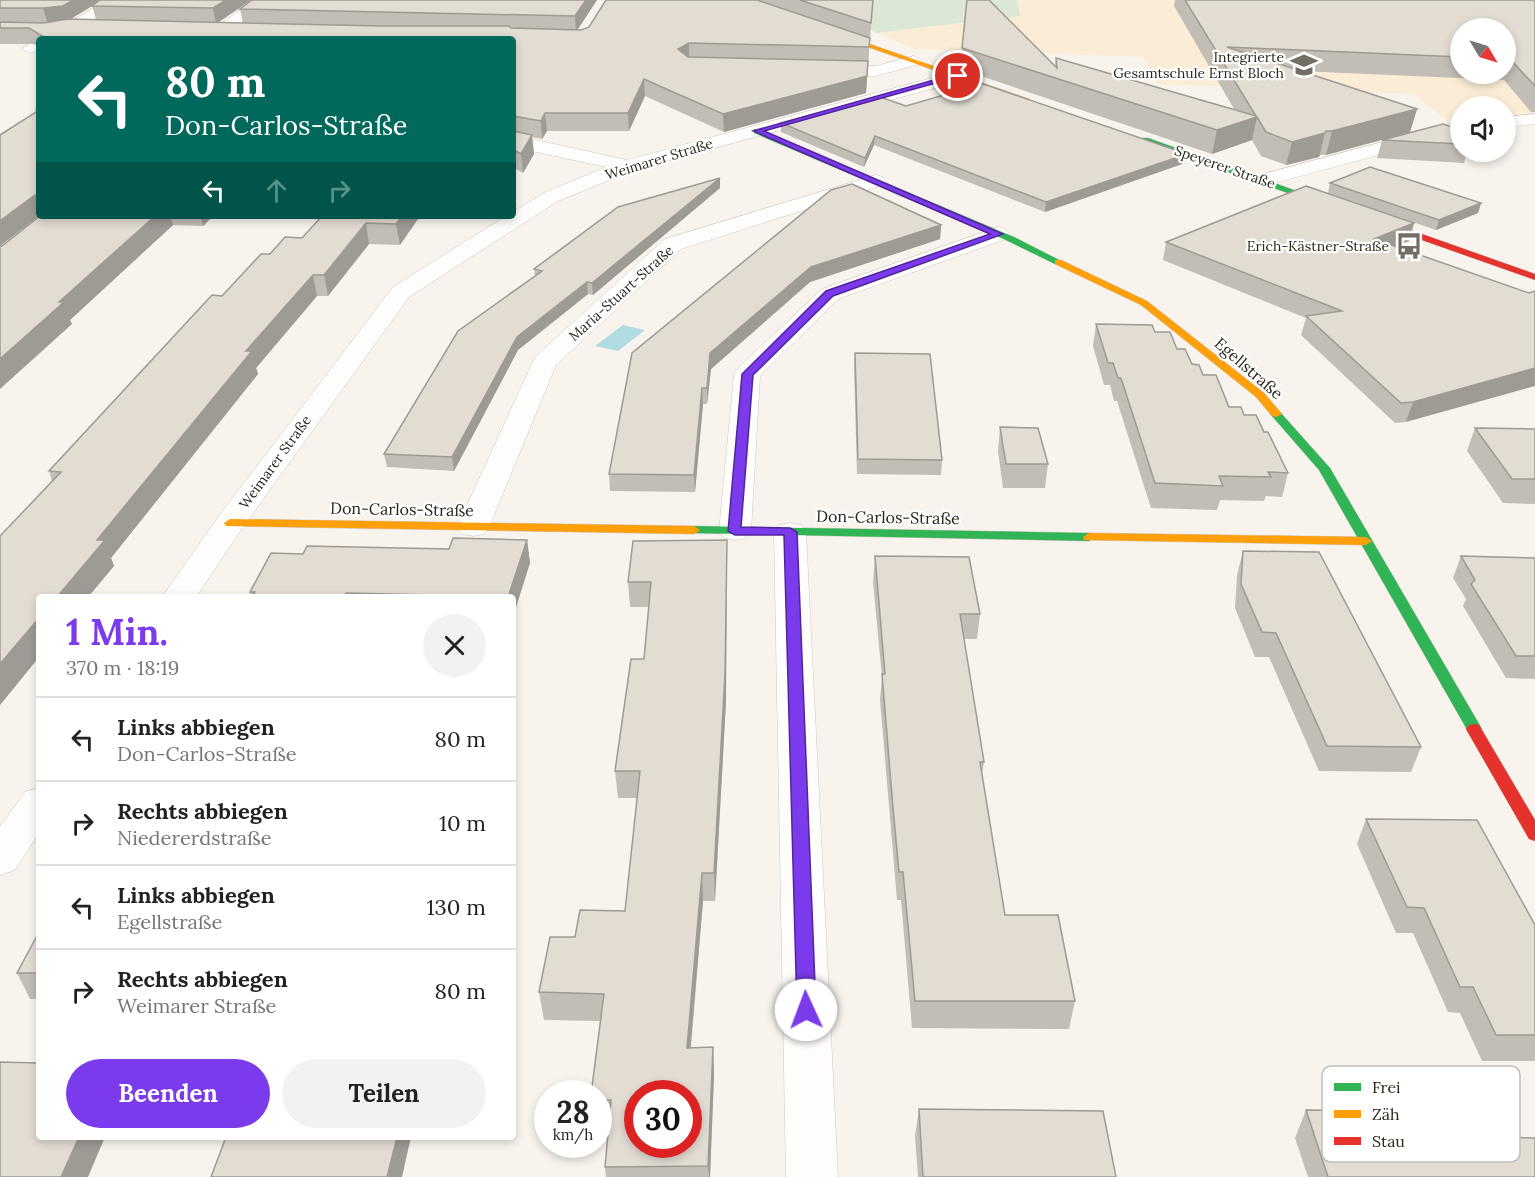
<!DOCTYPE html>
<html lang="de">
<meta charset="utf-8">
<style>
body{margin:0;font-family:Lora,serif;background:#f2f2f2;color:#222;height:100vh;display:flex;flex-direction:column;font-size:22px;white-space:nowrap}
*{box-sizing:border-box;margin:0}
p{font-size:20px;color:#767676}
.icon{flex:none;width:33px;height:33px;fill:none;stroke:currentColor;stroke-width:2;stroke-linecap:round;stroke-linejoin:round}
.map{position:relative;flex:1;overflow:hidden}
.panel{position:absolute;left:36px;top:594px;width:480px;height:546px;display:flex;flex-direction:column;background:#fff;border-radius:6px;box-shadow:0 3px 9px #0003}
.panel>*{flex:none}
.banner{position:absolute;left:36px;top:36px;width:480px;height:183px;border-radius:6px;box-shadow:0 3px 9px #0003;background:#00695c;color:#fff;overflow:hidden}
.needle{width:39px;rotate:128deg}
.buttons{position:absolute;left:1450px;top:18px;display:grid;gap:12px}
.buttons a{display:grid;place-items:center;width:66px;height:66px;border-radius:50%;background:#fff;box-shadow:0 3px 9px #0003;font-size:30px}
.speed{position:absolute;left:534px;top:1080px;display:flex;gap:12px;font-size:30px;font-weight:700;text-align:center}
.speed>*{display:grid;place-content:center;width:78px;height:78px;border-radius:50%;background:#fff;box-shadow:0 3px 9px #0003;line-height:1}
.speed small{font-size:15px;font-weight:400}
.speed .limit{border:9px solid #d22;background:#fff;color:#111}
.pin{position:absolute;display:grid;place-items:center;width:51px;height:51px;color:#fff;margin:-26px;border:3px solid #fff;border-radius:50%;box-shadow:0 2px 6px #0007}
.me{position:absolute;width:66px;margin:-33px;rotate:358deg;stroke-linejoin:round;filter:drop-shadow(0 0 4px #0008)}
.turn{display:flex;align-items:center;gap:21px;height:126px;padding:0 30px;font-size:27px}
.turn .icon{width:78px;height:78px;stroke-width:2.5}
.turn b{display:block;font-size:42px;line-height:51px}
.lanes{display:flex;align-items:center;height:57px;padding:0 30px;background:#0003;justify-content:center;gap:30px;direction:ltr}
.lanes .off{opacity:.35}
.round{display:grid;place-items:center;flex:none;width:63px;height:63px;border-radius:32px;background:#f2f2f2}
.overview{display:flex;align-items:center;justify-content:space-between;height:102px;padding:0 30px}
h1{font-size:36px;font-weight:700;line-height:45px;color:#7c3aed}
.button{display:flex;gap:12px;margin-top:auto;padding:12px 30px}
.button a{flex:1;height:69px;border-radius:36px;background:#7c3aed;color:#fff;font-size:24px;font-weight:700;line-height:69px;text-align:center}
.button a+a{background:#f2f2f2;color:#222}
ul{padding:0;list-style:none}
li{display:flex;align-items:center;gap:18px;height:84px;padding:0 30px;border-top:2px solid #e0e0e0}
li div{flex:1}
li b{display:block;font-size:22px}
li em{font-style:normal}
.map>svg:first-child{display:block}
.built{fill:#fbedd5;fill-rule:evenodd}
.green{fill:#dbe8d6}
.water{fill:#aedce0}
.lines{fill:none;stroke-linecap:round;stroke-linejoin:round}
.street-casing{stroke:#cdc8c0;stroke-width:1}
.fast-casing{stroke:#cdc8c0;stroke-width:1}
.slow-casing{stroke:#cdc8c0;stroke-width:1}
.jam-casing{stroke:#cdc8c0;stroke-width:1}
.street{fill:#fefdfc;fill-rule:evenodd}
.fast{fill:#30b455;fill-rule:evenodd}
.slow{fill:#ff9f0a;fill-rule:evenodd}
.jam{fill:#e5322d;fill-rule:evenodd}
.wall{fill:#c2bdb5;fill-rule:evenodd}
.shaded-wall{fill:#9e9a94}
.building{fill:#e2dcd3;stroke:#9e9a94;stroke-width:1.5;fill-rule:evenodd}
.route{fill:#7c3aed;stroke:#51269a;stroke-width:1.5}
.labels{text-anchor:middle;stroke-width:4.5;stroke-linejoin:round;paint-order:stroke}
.far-poi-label{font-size:14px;fill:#2b251a;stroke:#fff;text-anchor:end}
.far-street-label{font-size:14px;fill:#2b251a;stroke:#fff}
.street-label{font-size:16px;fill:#2b251a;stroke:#fff}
.key{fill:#fff;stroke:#bfbeba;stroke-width:1.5}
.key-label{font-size:16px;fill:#2b251a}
</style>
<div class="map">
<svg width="1535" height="1177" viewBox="0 0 1535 1177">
<rect width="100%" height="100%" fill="#f8f4ed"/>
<path class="built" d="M 1017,0 L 1535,0 L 1535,112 L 1506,115 L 1506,106 L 1461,106 L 1461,119 L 1447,121 L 1414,94 L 1157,84 L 1144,57 L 914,49 L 876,33 L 1020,16 ZM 1461,28 L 1506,28 L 1506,74 L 1461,74 Z"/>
<path class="green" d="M 819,0 L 1017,0 L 1020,16 L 876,33 Z"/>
<path class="water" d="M 623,325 L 645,330 L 618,351 L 595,346 Z"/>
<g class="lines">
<defs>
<g id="street">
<path d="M 106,0 L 123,0 L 89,23 L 107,25 L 110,28 L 107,31 L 67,30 L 64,27 L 67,24 Z"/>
<path d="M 255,0 L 272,0 L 226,33 L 216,33 L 213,30 L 216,27 Z"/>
<path d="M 39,38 L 42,39 L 39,39 L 39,50 L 31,53 L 25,51 L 23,48 Z"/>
<path d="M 914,56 L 922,61 L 920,64 L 876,76 L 821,75 L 813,70 L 821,65 L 876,66 Z"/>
<path d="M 958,71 L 964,72 L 966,76 L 964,80 L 634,170 L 558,201 L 409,297 L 243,527 L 196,597 L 162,597 L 219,516 L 393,287 L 506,216 L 513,216 L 513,212 L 544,193 L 606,167 L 513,147 L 513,135 L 627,160 Z"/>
<path d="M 1535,114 L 1535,124 L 1506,127 L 1506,117 Z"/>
<path d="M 1461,121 L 1461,133 L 1263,186 L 1256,184 L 1253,180 L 1256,176 Z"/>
<path d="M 876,175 L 883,177 L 886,181 L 883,185 L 681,249 L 556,365 L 489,527 L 484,534 L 473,536 L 462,534 L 457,527 L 535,357 L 665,239 Z"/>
<path d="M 998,227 L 1006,229 L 1009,234 L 1006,239 L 838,299 L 760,376 L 751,531 L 746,538 L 735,540 L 724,538 L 719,531 L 734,374 L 738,368 L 822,289 Z"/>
<path d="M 790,523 L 801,525 L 806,532 L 838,1177 L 786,1177 L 774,532 L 779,525 Z"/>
<path d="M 39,788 L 39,833 L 15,870 L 0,875 L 0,827 L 25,792 Z"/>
</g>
<g id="fast">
<path d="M 757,129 L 1014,237 L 1063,262 L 1055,264 L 1008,241 L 754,133 L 754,129 Z"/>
<path d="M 1142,138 L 1148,138 L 1392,225 L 1385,227 L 1142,142 Z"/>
<path d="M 1276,411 L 1280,412 L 1330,468 L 1482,729 L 1479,733 L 1469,733 L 1319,470 L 1272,416 L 1270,414 Z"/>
<path d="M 694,526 L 1089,533 L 1095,537 L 1089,541 L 689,533 L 688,530 Z"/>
</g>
<g id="slow">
<path d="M 825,30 L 829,30 L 1029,99 L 1022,101 L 825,32 Z"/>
<path d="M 1055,260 L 1061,260 L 1147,301 L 1264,393 L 1282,414 L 1276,417 L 1272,416 L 1256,397 L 1141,305 L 1055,264 Z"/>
<path d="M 230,519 L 694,526 L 700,530 L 694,534 L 226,526 L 224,523 Z"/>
<path d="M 1089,533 L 1366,537 L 1372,541 L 1366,545 L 1084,540 L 1083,537 Z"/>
</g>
<g id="jam">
<path d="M 1388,222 L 1535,274 L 1535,280 L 1385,227 L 1385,223 Z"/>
<path d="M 1474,724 L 1479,725 L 1535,820 L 1535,841 L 1529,839 L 1466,729 L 1469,725 Z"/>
</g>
</defs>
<use href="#street" class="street-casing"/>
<use href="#fast" class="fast-casing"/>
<use href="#slow" class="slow-casing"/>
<use href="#jam" class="jam-casing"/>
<use href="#street" class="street"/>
<use href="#fast" class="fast"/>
<use href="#slow" class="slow"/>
<use href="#jam" class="jam"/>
</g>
<g class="wall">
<path d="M 0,0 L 251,0 L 219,22 L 243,23 L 240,9 L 597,0 L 577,30 L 581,30 L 589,27 L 606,0 L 873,0 L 866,93 L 724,132 L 645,96 L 629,131 L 547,131 L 542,139 L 532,137 L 534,154 L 523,173 L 516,169 L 513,173 L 513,39 L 39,39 L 39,47 L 34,44 L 0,44 ZM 92,6 L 96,19 L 71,19 Z"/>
<path d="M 967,0 L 1055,66 L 1056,58 L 1234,109 L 1174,6 L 1175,0 L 1535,0 L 1535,112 L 1531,112 L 1504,80 L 1300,71 L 1417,109 L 1410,132 L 1461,130 L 1461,152 L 1467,152 L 1464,163 L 1377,158 L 1382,140 L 1326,155 L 1320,155 L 1319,157 L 1286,165 L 1261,156 L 1252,140 L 1212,154 L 960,69 ZM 1461,28 L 1506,28 L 1506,74 L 1461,74 Z"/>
<path d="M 39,105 L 39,216 L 0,246 L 36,112 L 35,108 Z"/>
<path d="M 906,106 L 1187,154 L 1185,163 L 1045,212 L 874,145 L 864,167 L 781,132 L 781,123 Z"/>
<path d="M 720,178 L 720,188 L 593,295 L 588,294 L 518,350 L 454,471 L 387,467 L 384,454 L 535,276 L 534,269 Z"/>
<path d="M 1330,183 L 1481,203 L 1478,213 L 1436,230 L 1328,193 Z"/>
<path d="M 40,216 L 213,216 L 203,226 L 173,225 L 70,320 L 72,324 L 2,246 Z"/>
<path d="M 322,216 L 420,216 L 400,245 L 369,244 L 328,296 L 317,296 L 256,368 L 258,374 L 111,558 L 114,566 L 88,597 L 39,597 L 39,657 L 0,705 L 52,481 L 49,471 L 222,296 L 270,254 L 302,238 Z"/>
<path d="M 1414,223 L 1409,241 L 1395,246 L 1529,293 L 1406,422 L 1395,423 L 1301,335 L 1306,318 L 1163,260 L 1166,242 Z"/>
<path d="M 941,225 L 940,239 L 810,282 L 711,369 L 707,404 L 703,404 L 695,492 L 610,491 L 609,474 L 632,353 Z"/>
<path d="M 1096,324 L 1155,332 L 1177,349 L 1203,375 L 1229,407 L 1244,415 L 1264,432 L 1288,473 L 1282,497 L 1266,496 L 1264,501 L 1220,500 L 1217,510 L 1151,508 L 1117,401 L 1114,401 L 1110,385 L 1104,385 L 1093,346 Z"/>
<path d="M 855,353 L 942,460 L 941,475 L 857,474 L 854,367 Z"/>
<path d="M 1000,427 L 1048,464 L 1045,488 L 1003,488 L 998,451 Z"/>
<path d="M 1475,428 L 1535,429 L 1535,504 L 1503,503 L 1467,451 Z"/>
<path d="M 527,540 L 530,563 L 513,597 L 251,597 L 250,592 L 303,554 L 449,549 Z"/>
<path d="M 727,540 L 726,701 L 715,901 L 703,901 L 691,1048 L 713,1047 L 714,1075 L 710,1177 L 606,1177 L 605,1167 L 608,1127 L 598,1127 L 600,1021 L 544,1020 L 539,992 L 575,937 L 625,911 L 637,798 L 618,798 L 615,771 L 644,659 L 649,607 L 630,607 L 628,582 Z"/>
<path d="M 1243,551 L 1421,747 L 1411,772 L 1319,771 L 1269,657 L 1255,657 L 1235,608 L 1237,575 Z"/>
<path d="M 875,556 L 980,614 L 977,639 L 964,639 L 984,762 L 982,775 L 1005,915 L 1075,1001 L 1069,1029 L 912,1028 L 901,900 L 897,900 L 880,700 L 882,677 L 873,582 Z"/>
<path d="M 1461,556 L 1535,558 L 1535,679 L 1506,678 L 1463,606 L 1466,599 L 1453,578 Z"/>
<path d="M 1366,819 L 1535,925 L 1535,1061 L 1482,1061 L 1460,1013 L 1448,1012 L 1413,933 L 1396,933 L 1357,844 Z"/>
<path d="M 39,932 L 39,999 L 30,999 L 17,973 Z"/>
<path d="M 919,1109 L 1116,1177 L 918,1177 L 915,1136 Z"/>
<path d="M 1306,1110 L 1418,1135 L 1535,1177 L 1308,1177 L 1295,1138 Z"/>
</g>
<g class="shaded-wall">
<path d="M 73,0 L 102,0 L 67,21 L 48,24 L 43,8 Z"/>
<path d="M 226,0 L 251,0 L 216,24 L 213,8 Z"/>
<path d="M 586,0 L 597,0 L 576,32 L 575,16 Z"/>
<path d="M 689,43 L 689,59 L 678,49 Z"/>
<path d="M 868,61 L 866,93 L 724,132 L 723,114 Z"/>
<path d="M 644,79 L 645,96 L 629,131 L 628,113 Z"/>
<path d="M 1417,109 L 1410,132 L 1326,155 L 1332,131 Z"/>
<path d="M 545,113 L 547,131 L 542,139 L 541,121 Z"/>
<path d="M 1257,117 L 1252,140 L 1212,154 L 1217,130 Z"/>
<path d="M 1325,133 L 1319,157 L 1286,165 L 1292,142 Z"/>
<path d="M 532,135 L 534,154 L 523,173 L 521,154 Z"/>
<path d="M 875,136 L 874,145 L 864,167 L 865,158 Z"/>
<path d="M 514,150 L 516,169 L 513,173 L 513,151 Z"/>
<path d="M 1187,154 L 1185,163 L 1045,212 L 1046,202 Z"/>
<path d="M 720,178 L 720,188 L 593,295 L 592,283 Z"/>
<path d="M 35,195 L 39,206 L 39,216 L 0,246 L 0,221 Z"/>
<path d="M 1481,203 L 1478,213 L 1436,230 L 1439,220 Z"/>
<path d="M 155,216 L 171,216 L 173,225 L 70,320 L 72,324 L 0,389 L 0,359 L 59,302 Z"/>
<path d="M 200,216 L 213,216 L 203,226 Z"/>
<path d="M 402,216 L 420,216 L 400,245 L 396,224 Z"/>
<path d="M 366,223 L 369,244 L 328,296 L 324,275 Z"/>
<path d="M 1414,223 L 1409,241 L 1369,257 L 1374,239 Z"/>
<path d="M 941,225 L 940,239 L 810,282 L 711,369 L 707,404 L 707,388 L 710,353 L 811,267 Z"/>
<path d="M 313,275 L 317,296 L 256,368 L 258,374 L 111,558 L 114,566 L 88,597 L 57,597 L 97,540 L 246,351 Z"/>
<path d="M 587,282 L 588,294 L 518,350 L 454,471 L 452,457 L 517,337 Z"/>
<path d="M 1535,368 L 1535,386 L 1406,422 L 1413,402 Z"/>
<path d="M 702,388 L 703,404 L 695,492 L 694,475 Z"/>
<path d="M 527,540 L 530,563 L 513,617 L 513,597 L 508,597 Z"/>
<path d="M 727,540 L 726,701 L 715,901 L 714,873 Z"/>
<path d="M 39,618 L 39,657 L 0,705 L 0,664 Z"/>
<path d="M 702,873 L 703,901 L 688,1075 L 687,1048 Z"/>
<path d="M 713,1047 L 714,1075 L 710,1177 L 709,1177 L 708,1166 Z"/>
<path d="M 79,1137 L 105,1137 L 88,1177 L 61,1177 Z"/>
<path d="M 397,1137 L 411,1137 L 402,1177 L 387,1177 Z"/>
</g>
<g class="building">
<path d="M 0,0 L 73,0 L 63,6 L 43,8 L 0,8 Z"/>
<path d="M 100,0 L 226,0 L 213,8 L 92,6 Z"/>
<path d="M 252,0 L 586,0 L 575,16 L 240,9 Z"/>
<path d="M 606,0 L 757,0 L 870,38 L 869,47 L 689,43 L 678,49 L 688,57 L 868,61 L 867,76 L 723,114 L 644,79 L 628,113 L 545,113 L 541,121 L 513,116 L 513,39 L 47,39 L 29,28 L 0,28 L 0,22 L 44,23 L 68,19 L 381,26 L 509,26 L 511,28 L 581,30 L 589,27 Z"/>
<path d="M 800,0 L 873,0 L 871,23 Z"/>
<path d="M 967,0 L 989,0 L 1057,68 L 1056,58 L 1256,116 L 1185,0 L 1535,0 L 1535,86 L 1510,59 L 1506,58 L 1506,28 L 1461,28 L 1461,57 L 1227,47 L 1417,109 L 1332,131 L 1326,131 L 1325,133 L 1292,142 L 1266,132 L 1257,117 L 1217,130 L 962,48 Z"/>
<path d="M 960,76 L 1187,154 L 1046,202 L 875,136 L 865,158 L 781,123 L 880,97 L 906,106 L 958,91 Z"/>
<path d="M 39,110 L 39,195 L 35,195 L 0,221 L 0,135 Z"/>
<path d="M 1443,124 L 1461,130 L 1461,144 L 1382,140 Z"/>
<path d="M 513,131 L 532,135 L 521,154 L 514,150 L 513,151 Z"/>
<path d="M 1370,167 L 1481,203 L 1439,220 L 1330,183 Z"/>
<path d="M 720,178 L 592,283 L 587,282 L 517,337 L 452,457 L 384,454 L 458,331 L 542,271 L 534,269 L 618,207 Z"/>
<path d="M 852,184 L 941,225 L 811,267 L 710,353 L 707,388 L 702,388 L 694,475 L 609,474 L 632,353 L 831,190 Z"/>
<path d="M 1306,186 L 1414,223 L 1374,239 L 1529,293 L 1535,291 L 1535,368 L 1413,402 L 1401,403 L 1306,316 L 1342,311 L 1166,242 Z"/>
<path d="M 40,216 L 155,216 L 59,302 L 64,302 L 0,359 L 0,246 L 2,246 Z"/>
<path d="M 322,216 L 402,216 L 396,224 L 366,223 L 324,275 L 313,275 L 246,351 L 252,351 L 97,540 L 105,540 L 57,597 L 39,597 L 39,618 L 0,664 L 0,536 L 61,472 L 49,471 L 212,295 L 222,296 L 261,254 L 270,254 L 285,237 L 302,238 Z"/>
<path d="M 1096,324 L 1152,325 L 1155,332 L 1170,332 L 1177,349 L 1185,349 L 1192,364 L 1199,365 L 1203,375 L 1216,375 L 1229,407 L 1241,407 L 1244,415 L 1256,415 L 1264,432 L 1268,432 L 1288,473 L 1268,472 L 1271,477 L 1219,476 L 1223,486 L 1155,483 L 1121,378 L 1118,378 L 1113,363 L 1108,363 Z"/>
<path d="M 855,353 L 930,354 L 942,460 L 858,459 Z"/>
<path d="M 1000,427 L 1038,428 L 1048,464 L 1006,464 Z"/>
<path d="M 1475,428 L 1535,429 L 1535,479 L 1512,479 Z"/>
<path d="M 453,538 L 527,540 L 508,597 L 430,597 L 431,595 L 346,593 L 344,597 L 252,597 L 255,592 L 250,592 L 271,553 L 303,554 L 307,546 L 449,549 Z"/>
<path d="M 727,540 L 725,674 L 714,873 L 702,873 L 687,1048 L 713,1047 L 708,1166 L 605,1167 L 611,1100 L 598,1100 L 598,1094 L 591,1094 L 604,994 L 539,992 L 550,937 L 575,937 L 580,910 L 625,911 L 640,771 L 615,771 L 631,659 L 644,659 L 651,582 L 628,582 L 633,541 ZM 638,1094 L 688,1094 L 688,1144 L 638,1144 Z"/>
<path d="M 1243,551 L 1319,552 L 1421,747 L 1327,746 L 1276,633 L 1262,632 L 1241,584 Z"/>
<path d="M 875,556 L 969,557 L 980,614 L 960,614 L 984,762 L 980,762 L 1005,915 L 1058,915 L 1075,1001 L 915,1001 L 903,872 L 899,872 L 893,808 L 882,674 L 885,674 Z"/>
<path d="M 1461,556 L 1535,558 L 1535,656 L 1516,656 L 1471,584 L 1475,580 Z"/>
<path d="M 1366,819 L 1477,820 L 1535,925 L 1535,1035 L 1496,1035 L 1473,987 L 1460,987 L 1424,908 L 1407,907 Z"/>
<path d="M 39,932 L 39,973 L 17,973 Z"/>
<path d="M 0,1062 L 39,1063 L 39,1137 L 79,1137 L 61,1177 L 0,1177 Z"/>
<path d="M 919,1109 L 1103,1111 L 1116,1177 L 923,1177 Z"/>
<path d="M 1306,1110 L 1409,1111 L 1418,1135 L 1535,1138 L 1535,1177 L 1328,1177 Z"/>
<path d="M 226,1137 L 397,1137 L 387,1177 L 211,1177 Z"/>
</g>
<path class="route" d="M 955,74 L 961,76 L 764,131 L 1003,234 L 833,296 L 753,375 L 741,527 L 790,528 L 797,532 L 816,1010 L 813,1015 L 806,1018 L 800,1015 L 797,1010 L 784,535 L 735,535 L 728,531 L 742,374 L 826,291 L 990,234 L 753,131 Z"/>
<defs>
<symbol id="school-bare" viewBox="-9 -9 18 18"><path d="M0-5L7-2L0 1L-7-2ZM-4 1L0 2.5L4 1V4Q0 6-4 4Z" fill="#736d64" stroke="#fff" stroke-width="2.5" paint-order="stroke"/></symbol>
<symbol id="bus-bare" viewBox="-9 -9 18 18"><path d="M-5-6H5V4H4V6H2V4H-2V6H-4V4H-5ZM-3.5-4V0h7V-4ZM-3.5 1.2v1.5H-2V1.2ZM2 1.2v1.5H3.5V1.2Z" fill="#736d64" stroke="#fff" stroke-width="2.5" paint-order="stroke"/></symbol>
</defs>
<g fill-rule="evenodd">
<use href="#school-bare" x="1285" y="46" width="38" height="38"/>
<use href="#bus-bare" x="1390" y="227" width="38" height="38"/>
</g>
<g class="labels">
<g class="far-poi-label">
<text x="1284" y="62">Integrierte<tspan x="1284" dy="16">Gesamtschule Ernst Bloch</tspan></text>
<text x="1389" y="251">Erich-Kästner-Straße</text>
</g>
<g class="far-street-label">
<text transform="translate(659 159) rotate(-17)" y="5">Weimarer Straße</text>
<text transform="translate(1225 167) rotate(19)" y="5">Speyerer Straße</text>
<text transform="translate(621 293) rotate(-42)" y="5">Maria-Stuart-Straße</text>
<text transform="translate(275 462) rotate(-54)" y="5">Weimarer Straße</text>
</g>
<g class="street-label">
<text transform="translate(1249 368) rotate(41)" y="6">Egellstraße</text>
<text transform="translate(402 509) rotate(1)" y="6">Don-Carlos-Straße</text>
<text transform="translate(888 517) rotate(1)" y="6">Don-Carlos-Straße</text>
</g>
</g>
<rect x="1322" y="1066" width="198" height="96" rx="9" class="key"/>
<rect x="1334" y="1083" width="27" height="8" fill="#30b455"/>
<rect x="1334" y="1110" width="27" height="8" fill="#ff9f0a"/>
<rect x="1334" y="1137" width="27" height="8" fill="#e5322d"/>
<g class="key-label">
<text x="1372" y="1093">Frei</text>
<text x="1372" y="1120">Zäh</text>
<text x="1372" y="1147">Stau</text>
</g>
</svg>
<div class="buttons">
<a><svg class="needle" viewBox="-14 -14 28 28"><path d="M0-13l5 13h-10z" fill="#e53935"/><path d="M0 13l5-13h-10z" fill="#767676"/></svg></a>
<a><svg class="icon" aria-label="sound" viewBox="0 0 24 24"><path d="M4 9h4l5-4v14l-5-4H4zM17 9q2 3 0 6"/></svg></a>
</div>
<div class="speed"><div>28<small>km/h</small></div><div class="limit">30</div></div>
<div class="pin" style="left:958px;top:76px;background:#d93025"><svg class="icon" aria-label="arrive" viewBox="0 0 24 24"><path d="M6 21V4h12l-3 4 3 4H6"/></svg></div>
<svg class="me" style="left:806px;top:1010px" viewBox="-20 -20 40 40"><circle r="19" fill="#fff"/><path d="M0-13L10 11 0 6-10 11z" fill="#7c3aed"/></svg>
<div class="banner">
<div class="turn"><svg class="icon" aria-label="left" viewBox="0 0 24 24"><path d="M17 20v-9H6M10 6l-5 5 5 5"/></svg><div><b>80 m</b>Don-Carlos-Straße</div></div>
<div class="lanes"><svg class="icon" aria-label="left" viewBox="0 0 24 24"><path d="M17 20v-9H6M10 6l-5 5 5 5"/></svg><svg class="icon off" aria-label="ahead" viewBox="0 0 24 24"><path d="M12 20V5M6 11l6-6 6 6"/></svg><svg class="icon off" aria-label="right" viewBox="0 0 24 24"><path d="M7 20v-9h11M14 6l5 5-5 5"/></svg></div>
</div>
<section class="panel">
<div class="overview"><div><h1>1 Min.</h1><p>370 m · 18:19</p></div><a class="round"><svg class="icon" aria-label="close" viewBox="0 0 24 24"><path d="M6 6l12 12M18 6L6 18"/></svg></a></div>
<ul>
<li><svg class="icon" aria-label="left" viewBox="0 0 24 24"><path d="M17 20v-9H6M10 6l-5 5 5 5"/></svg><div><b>Links abbiegen</b><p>Don-Carlos-Straße</p></div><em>80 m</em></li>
<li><svg class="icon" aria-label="right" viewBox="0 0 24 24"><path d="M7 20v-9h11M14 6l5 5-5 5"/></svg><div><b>Rechts abbiegen</b><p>Niedererdstraße</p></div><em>10 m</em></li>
<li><svg class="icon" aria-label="left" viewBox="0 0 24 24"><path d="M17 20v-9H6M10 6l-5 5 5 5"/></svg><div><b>Links abbiegen</b><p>Egellstraße</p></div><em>130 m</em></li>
<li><svg class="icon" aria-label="right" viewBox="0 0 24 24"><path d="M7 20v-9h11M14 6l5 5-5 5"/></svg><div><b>Rechts abbiegen</b><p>Weimarer Straße</p></div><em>80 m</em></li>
</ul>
<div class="button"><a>Beenden</a><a>Teilen</a></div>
</section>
</div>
